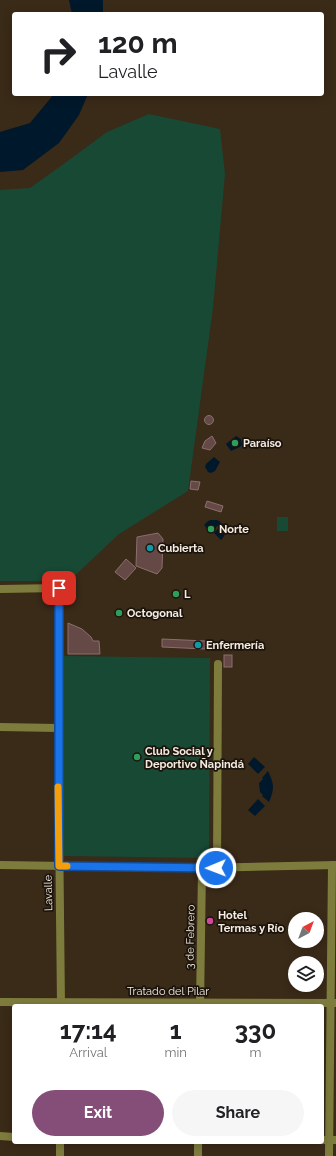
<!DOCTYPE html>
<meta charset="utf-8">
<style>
body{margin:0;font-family:Raleway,sans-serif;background:#f6f6f6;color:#202124;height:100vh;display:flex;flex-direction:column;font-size:15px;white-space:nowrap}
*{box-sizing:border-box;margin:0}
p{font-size:13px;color:#757577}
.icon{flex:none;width:22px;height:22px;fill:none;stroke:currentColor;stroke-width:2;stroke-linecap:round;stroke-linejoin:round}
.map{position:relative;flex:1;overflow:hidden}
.sheet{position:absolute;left:12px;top:1004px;width:312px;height:140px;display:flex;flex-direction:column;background:#fff;border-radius:4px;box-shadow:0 2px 10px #0003}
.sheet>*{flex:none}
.guide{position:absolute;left:12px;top:12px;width:312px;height:84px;border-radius:4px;box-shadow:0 2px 10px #0003;background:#fff;color:#202124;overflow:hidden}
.needle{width:26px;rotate:41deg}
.controls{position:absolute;left:288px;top:912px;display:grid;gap:8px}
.controls a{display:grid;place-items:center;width:36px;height:36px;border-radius:50%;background:#fff;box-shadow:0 2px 10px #0003;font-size:20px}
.pin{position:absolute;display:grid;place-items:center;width:34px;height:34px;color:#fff;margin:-17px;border-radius:8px;box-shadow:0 2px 6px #0006}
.me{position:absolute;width:44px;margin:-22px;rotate:269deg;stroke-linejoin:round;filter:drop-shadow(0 0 3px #0008)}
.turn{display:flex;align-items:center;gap:14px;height:84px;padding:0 20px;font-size:18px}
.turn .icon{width:52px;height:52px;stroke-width:2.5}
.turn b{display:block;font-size:28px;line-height:34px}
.eta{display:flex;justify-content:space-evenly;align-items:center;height:68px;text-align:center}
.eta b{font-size:24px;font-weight:700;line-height:28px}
.button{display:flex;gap:8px;margin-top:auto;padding:8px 20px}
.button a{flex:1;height:46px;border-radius:24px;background:#844e79;color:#fff;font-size:16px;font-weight:700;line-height:46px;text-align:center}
.button a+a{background:#f6f6f6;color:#202124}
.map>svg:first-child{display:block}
.green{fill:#184935}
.water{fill:#00182b}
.building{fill:#644947;stroke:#8c6f6d}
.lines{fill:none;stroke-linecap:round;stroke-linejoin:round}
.street{stroke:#7e7c3d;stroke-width:8}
.route-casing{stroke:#114b97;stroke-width:10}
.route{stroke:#1a73e8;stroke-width:7}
.slow{stroke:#f59e0b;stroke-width:7}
.leisure-dot{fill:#2e9e5b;stroke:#1b140c;stroke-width:1.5}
.culture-dot{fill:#0f9aa8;stroke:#1b140c;stroke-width:1.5}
.hotel-dot{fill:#d1479c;stroke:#1b140c;stroke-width:1.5}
.labels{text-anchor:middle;stroke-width:3.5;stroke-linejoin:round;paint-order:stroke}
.poi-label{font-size:11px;font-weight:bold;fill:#f6ebe0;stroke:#1b140c;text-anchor:start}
.street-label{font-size:11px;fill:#f6ebe0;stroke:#1b140c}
</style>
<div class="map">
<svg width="336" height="1156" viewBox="0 0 336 1156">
<rect width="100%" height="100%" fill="#3a2a18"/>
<g class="green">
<path d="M 149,114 L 220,129 L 225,174 L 213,308 L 188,491 L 119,534 L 69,581 L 0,581 L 0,190 L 30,188 L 65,163 L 107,132 Z"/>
<rect x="277" y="517" width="11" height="14"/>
<path d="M 64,656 L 210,658 L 209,858 L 63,856 Z"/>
</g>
<g class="water">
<path d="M 69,0 L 103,0 L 103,14 L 72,14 Z"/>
<path d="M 54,94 L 88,94 L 79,115 L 59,143 L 23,170 L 0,172 L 0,132 L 30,123 Z"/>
<path d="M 236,436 L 241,439 L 242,445 L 240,447 L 231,451 L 226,444 Z"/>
<path d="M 214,457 L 220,462 L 215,471 L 211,473 L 208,472 L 205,467 L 206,464 Z"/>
<path d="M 211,520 L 217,520 L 221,522 L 211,533 L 204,525 L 208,521 Z"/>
<path d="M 223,523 C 227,529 226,535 221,540 L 214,533 Z"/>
<path d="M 254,757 L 265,767 L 258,774 L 248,764 Z"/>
<path d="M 268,771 C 274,784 275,788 269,802 L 262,796 L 263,795 L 260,792 L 259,783 L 263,779 L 262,778 Z"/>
<path d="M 258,799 L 265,806 L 255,816 L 248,810 Z"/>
</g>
<g class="building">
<circle cx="209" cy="420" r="4.5"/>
<path d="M 212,436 L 216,443 L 210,450 L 202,448 L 205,441 Z"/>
<path d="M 191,481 L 200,482 L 198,490 L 190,489 Z"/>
<path d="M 207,501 L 223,506 L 221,512 L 205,507 Z"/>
<path d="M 158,533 L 163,539 L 162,568 L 157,574 L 136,566 L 137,537 Z"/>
<path d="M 126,559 L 136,568 L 125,580 L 115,572 Z"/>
<path d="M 68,623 L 82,629 L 91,637 L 93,641 L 99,641 L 100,654 L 68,654 Z"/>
<path d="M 162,639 L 206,641 L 205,649 L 162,647 Z"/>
<rect x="224" y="655" width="8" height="12"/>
</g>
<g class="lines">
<g class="street">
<path d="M 0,589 L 59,588 L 58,728 L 61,1006"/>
<path d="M 0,727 L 58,728"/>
<path d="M 0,865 L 202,868 L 336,865"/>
<path d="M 217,868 L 218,664"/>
<path d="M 0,1002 L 336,1003"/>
<path d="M 200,1006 L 202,868"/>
<path d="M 0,1136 L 14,1137"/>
<path d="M 322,1140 L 336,1140"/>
<path d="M 60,1156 L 60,1142"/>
<path d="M 198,1156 L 198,1142"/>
<path d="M 329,1156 L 332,865"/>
</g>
</g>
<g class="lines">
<defs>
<path id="route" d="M 59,588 L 59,866 L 216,868"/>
</defs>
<use href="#route" class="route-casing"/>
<use href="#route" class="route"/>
<path class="slow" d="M 58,787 L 59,866 L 67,866"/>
</g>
<g class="leisure-dot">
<circle cx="235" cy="443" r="4"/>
<circle cx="211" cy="529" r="4"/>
<circle cx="176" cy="594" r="4"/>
<circle cx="119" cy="613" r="4"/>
<circle cx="137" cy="757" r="4"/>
</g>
<g class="culture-dot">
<circle cx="150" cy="548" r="4"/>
<circle cx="198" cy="645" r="4"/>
</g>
<circle class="hotel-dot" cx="210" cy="921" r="4"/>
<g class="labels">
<g class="poi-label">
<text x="243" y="447">Paraíso</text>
<text x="219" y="533">Norte</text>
<text x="158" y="552">Cubierta</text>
<text x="184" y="598">L</text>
<text x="127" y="617">Octogonal</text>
<text x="206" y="649">Enfermería</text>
<text x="145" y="755">Club Social y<tspan x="145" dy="13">Deportivo Ñapindá</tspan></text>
<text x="218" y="919">Hotel<tspan x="218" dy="13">Termas y Río</tspan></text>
</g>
<g class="street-label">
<text transform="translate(48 893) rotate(-91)" y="4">Lavalle</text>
<text transform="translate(190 937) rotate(-89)" y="4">3 de Febrero</text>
<text x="168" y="995">Tratado del Pilar</text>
</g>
</g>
</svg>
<div class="controls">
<a><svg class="needle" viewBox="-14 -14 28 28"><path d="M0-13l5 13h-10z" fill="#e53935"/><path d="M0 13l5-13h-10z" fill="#757577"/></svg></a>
<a><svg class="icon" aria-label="layers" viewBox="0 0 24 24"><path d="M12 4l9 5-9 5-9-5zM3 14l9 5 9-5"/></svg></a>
</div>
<div class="pin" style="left:59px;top:588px;background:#d93025"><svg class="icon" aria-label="arrive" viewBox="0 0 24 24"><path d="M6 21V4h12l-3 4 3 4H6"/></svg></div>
<svg class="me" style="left:216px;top:868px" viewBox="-20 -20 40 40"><circle r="17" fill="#1a73e8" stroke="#fff" stroke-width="3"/><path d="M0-11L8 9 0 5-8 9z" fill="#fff"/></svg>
<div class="guide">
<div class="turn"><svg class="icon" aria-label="right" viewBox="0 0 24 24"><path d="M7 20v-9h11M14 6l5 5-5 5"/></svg><div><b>120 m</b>Lavalle</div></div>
</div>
<section class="sheet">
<div class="eta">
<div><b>17:14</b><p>Arrival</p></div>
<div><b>1</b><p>min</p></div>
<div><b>330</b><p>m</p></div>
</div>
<div class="button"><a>Exit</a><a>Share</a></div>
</section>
</div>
